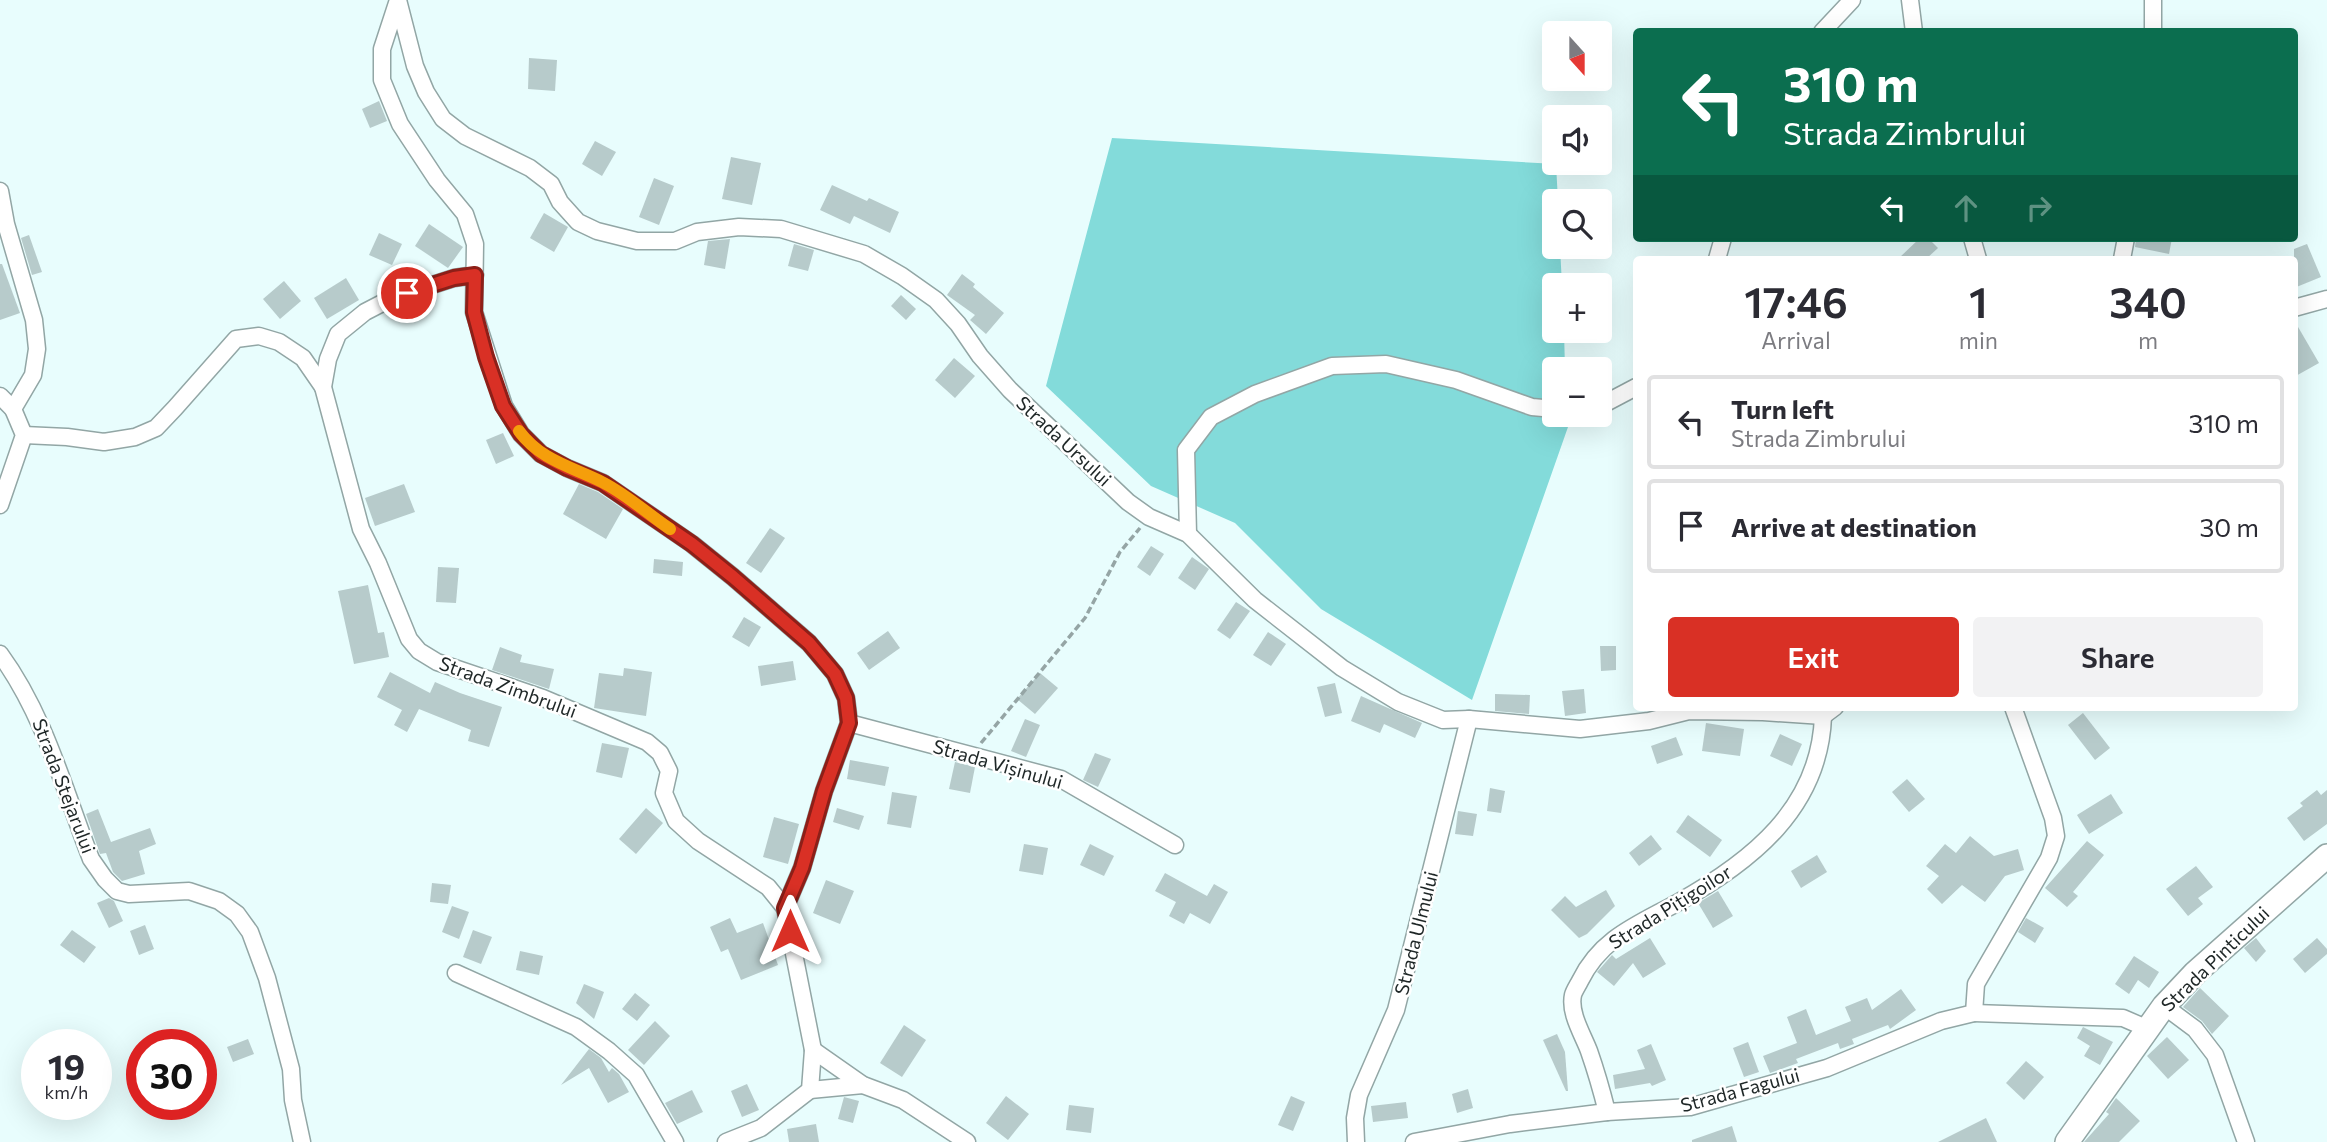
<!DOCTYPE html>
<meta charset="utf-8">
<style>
body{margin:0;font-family:Commissioner,sans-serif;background:#f2f2f3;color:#2b2b33;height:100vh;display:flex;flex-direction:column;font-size:26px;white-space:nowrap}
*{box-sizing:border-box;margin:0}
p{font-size:23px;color:#7c7c81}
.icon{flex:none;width:38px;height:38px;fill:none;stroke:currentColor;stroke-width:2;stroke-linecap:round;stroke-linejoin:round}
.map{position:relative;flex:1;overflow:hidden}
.drawer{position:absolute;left:1633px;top:256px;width:665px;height:455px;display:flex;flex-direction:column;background:#fff;border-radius:7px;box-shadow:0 7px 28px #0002}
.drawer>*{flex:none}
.banner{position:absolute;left:1633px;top:28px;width:665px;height:214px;border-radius:7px;box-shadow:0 7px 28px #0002;background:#0b6e4f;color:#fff;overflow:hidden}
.needle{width:46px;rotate:159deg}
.controls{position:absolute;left:1542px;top:21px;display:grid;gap:14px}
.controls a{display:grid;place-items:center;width:70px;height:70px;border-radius:7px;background:#fff;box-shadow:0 7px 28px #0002;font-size:35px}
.speed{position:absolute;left:21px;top:1029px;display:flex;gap:14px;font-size:35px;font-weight:700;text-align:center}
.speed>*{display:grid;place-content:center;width:91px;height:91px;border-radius:50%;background:#fff;box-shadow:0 7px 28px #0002;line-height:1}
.speed small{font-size:18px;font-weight:400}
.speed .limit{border:10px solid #d22;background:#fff;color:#111}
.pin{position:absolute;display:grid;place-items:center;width:60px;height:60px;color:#fff;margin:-30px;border:4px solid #fff;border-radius:50%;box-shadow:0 2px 7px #0007}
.me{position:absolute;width:77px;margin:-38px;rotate:0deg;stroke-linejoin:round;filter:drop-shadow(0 0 5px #0008)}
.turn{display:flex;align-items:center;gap:24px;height:147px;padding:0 35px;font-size:32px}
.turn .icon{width:91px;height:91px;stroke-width:2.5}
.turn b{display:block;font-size:49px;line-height:60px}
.lanes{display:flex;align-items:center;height:66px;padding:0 35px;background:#0003;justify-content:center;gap:35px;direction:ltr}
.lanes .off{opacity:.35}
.eta{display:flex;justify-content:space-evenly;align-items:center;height:119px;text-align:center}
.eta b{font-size:42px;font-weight:600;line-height:49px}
.button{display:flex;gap:14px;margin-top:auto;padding:14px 35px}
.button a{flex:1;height:80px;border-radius:7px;background:#d93025;color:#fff;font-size:28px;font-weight:600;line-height:80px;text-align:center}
.button a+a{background:#f2f2f3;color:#2b2b33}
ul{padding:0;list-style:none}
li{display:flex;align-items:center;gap:21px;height:94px;margin:0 14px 10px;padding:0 21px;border:4px solid #e1e1e2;border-radius:7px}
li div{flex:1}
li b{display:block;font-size:26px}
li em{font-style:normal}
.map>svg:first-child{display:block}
.green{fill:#83dbda}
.building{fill:#b7cbcb}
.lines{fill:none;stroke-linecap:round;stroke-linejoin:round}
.street-casing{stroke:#92a6a5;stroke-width:19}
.secondary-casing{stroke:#92a6a5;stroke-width:26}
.path{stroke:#95a5a5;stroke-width:3.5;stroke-dasharray:7 3.5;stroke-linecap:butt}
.street{stroke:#fff;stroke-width:16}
.secondary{stroke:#fff;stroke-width:23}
.route-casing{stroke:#8d1f18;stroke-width:18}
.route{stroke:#d93025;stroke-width:12}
.slow{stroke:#f59e0b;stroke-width:12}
.labels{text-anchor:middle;stroke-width:5;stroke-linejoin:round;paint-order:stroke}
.street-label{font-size:19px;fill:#1e2626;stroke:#fff}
</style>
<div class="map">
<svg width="2327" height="1142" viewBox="0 0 2327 1142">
<rect width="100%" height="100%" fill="#e8fdfd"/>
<path class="green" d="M 1112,138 L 1556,164 L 1558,201 L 1554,201 L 1554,247 L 1560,247 L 1562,285 L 1554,285 L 1554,331 L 1564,331 L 1565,369 L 1554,369 L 1554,415 L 1568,415 L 1568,427 L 1472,700 L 1321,609 L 1235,523 L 1151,486 L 1046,386 Z"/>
<g class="building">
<path d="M 529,58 L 557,60 L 555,91 L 528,89 Z"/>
<path d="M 379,101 L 387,121 L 370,128 L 362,109 Z"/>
<path d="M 595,141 L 616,152 L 602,176 L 582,164 Z"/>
<path d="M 731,157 L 761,163 L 752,205 L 722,199 Z"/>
<path d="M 654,178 L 674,186 L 659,225 L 639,217 Z"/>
<path d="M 832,185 L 867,201 L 869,198 L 899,212 L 890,233 L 854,216 L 850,224 L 820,210 Z"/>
<path d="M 544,213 L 568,227 L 554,252 L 530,238 Z"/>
<path d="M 429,224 L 463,247 L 448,268 L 415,246 Z"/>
<path d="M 379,233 L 402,244 L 392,265 L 369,255 Z"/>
<path d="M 29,235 L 42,272 L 32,275 L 21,238 Z"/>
<path d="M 1920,238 L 1928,238 L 1938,248 L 1926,259 L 1898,259 Z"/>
<path d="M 2136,238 L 2172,238 L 2169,254 L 2135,247 Z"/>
<path d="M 730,239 L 725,269 L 704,265 L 708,241 Z"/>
<path d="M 794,244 L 814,250 L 808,271 L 788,266 Z"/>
<path d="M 2307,244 L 2321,277 L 2294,288 L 2294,249 Z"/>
<path d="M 0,264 L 2,264 L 20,313 L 0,320 Z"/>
<path d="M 962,274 L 975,284 L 973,287 L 1004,313 L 986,334 L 970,320 L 975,315 L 947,295 Z"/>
<path d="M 346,278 L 359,300 L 327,319 L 314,298 Z"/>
<path d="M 284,281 L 301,301 L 280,319 L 263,299 Z"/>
<path d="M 901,295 L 916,309 L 906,320 L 891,306 Z"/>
<path d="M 2294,320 L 2319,363 L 2294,377 Z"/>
<path d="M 954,358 L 975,376 L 955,398 L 935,380 Z"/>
<path d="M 503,433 L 514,456 L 496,464 L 486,440 Z"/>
<path d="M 404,484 L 415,512 L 375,526 L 365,498 Z"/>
<path d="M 579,484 L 598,492 L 623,509 L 606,539 L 563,514 Z"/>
<path d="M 770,528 L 785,538 L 761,573 L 746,563 Z"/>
<path d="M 1151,546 L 1164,554 L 1150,576 L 1137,567 Z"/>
<path d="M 1192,557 L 1209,569 L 1195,590 L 1178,578 Z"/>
<path d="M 654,559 L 683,562 L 682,576 L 653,573 Z"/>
<path d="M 438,567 L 459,568 L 456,603 L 436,602 Z"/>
<path d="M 368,585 L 378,633 L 384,632 L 389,657 L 354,664 L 338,591 Z"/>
<path d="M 1236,602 L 1250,611 L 1230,639 L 1217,630 Z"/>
<path d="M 744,617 L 761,627 L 749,647 L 732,637 Z"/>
<path d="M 888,631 L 900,648 L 869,670 L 857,653 Z"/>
<path d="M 1268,632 L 1286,644 L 1271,666 L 1253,655 Z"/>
<path d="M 1600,646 L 1616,646 L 1616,670 L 1601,671 Z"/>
<path d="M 500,647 L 522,655 L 520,662 L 554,669 L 549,689 L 492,670 Z"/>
<path d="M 793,661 L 796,680 L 761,686 L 758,666 Z"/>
<path d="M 624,668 L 652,672 L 646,716 L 594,708 L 599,673 L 623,676 Z"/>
<path d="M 390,672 L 430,693 L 435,682 L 460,693 L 502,707 L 489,747 L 468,741 L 471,730 L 419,709 L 407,732 L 394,725 L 402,710 L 377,697 Z"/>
<path d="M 1040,673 L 1058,688 L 1035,714 L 1017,699 Z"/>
<path d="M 1335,683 L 1342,713 L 1325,717 L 1317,687 Z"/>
<path d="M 1584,689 L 1586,713 L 1565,716 L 1562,691 Z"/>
<path d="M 1495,694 L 1530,695 L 1529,714 L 1495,711 Z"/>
<path d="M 1361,696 L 1422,723 L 1415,738 L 1384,724 L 1380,733 L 1351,721 Z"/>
<path d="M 2083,713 L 2110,748 L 2095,760 L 2068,725 Z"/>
<path d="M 1025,719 L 1040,725 L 1026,757 L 1011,751 Z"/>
<path d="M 1706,723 L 1744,729 L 1740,756 L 1702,751 Z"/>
<path d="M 1780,734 L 1802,744 L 1792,766 L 1770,756 Z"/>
<path d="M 1676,737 L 1683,755 L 1657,764 L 1651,746 Z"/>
<path d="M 602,743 L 629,748 L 622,778 L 596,772 Z"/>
<path d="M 1095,753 L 1111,759 L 1098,787 L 1083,780 Z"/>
<path d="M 850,760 L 889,767 L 885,786 L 847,779 Z"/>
<path d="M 955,762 L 975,767 L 970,793 L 949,789 Z"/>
<path d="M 1907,779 L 1925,799 L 1909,812 L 1892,792 Z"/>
<path d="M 1490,788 L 1505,791 L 1501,813 L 1487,811 Z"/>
<path d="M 2317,790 L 2321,795 L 2327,790 L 2327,824 L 2304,841 L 2287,818 L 2303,806 L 2300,803 Z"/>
<path d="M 892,792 L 917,796 L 911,828 L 887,824 Z"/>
<path d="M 2111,794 L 2123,813 L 2089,834 L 2077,815 Z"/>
<path d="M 646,808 L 663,823 L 636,854 L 619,839 Z"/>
<path d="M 837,808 L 864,816 L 859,830 L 833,822 Z"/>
<path d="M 98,809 L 111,842 L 150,828 L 156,844 L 139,851 L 145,874 L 122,881 L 113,872 L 106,853 L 100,854 L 86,814 Z"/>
<path d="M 1458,811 L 1477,814 L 1473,836 L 1455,834 Z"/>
<path d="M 1688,815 L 1722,840 L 1710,857 L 1676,832 Z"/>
<path d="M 774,817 L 799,824 L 788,864 L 763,857 Z"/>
<path d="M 1651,835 L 1662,849 L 1639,866 L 1629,853 Z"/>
<path d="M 1970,836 L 1994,856 L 2018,849 L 2024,870 L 2005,876 L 1985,902 L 1962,885 L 1942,904 L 1927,889 L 1939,876 L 1926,866 L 1945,844 L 1956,853 Z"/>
<path d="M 2087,841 L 2104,855 L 2073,892 L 2078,896 L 2067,907 L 2045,888 Z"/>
<path d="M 1024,844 L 1048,848 L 1043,875 L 1019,871 Z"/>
<path d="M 1090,844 L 1114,856 L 1104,876 L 1080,865 Z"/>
<path d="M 1817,855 L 1827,872 L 1801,888 L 1791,871 Z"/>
<path d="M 2196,866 L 2213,887 L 2198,898 L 2203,904 L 2188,916 L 2166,889 Z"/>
<path d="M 1165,873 L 1207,896 L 1214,884 L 1228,892 L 1210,924 L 1190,913 L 1184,924 L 1169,916 L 1176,902 L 1155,891 Z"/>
<path d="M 826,880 L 854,891 L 840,924 L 813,913 Z"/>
<path d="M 432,883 L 451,885 L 448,904 L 430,902 Z"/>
<path d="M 1606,890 L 1615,906 L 1587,934 L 1579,938 L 1551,910 L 1565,896 L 1576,907 Z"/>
<path d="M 1718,891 L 1733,916 L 1713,928 L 1698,903 Z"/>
<path d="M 109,898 L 114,901 L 123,921 L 109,928 L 97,903 Z"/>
<path d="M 452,906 L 469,912 L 459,939 L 442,932 Z"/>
<path d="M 730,918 L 737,933 L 763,923 L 778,965 L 741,980 L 728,949 L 721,952 L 710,927 Z"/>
<path d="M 2026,918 L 2044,928 L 2035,943 L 2018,932 Z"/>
<path d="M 145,925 L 154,949 L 139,955 L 130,931 Z"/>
<path d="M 72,930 L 96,947 L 84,963 L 60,945 Z"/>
<path d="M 473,930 L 492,937 L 481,964 L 463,957 Z"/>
<path d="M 1650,938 L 1666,964 L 1643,978 L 1633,963 L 1614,986 L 1597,972 L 1612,955 L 1616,959 Z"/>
<path d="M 2256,938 L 2266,951 L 2256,962 L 2244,948 Z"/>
<path d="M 2317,938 L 2327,949 L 2327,954 L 2305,973 L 2293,959 Z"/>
<path d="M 520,951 L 543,956 L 539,975 L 516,970 Z"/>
<path d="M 2134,956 L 2159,972 L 2149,988 L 2138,980 L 2129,994 L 2115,984 Z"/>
<path d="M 584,984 L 604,992 L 594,1019 L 576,1003 Z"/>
<path d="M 2200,988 L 2229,1016 L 2212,1034 L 2202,1021 L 2183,1007 Z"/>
<path d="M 1901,989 L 1916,1010 L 1890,1029 L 1888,1025 L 1852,1039 L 1854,1044 L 1840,1049 L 1838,1043 L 1796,1059 L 1798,1063 L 1770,1073 L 1763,1056 L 1797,1043 L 1787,1017 L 1806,1009 L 1816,1035 L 1851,1021 L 1845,1007 L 1867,998 L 1872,1010 Z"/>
<path d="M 635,993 L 650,1005 L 637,1021 L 622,1009 Z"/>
<path d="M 655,1021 L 670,1036 L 644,1065 L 628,1050 Z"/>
<path d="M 904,1025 L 926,1040 L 902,1077 L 880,1063 Z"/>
<path d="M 2083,1027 L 2113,1042 L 2100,1065 L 2084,1056 L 2090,1046 L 2077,1038 Z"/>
<path d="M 1557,1034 L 1565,1052 L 1568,1091 L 1566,1091 L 1543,1040 Z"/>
<path d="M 2167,1037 L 2189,1060 L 2168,1079 L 2147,1056 Z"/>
<path d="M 248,1039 L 254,1054 L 233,1062 L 227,1047 Z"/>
<path d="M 1748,1042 L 1759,1072 L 1744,1077 L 1733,1048 Z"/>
<path d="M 1651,1044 L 1666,1080 L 1652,1086 L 1650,1083 L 1615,1089 L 1613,1075 L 1645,1069 L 1637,1050 Z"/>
<path d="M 589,1049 L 601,1058 L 609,1072 L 612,1068 L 619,1074 L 629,1092 L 608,1103 L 589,1068 L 561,1085 Z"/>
<path d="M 2026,1061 L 2044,1077 L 2024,1100 L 2006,1083 Z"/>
<path d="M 747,1084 L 759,1110 L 742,1117 L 731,1091 Z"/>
<path d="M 1468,1089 L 1473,1108 L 1457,1113 L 1452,1094 Z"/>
<path d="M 692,1090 L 703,1112 L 677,1124 L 665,1103 Z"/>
<path d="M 1006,1096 L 1029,1114 L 1008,1140 L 986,1123 Z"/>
<path d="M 1291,1096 L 1305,1102 L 1293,1131 L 1278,1125 Z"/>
<path d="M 844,1097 L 859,1101 L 853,1123 L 838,1119 Z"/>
<path d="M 2116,1098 L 2140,1121 L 2119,1142 L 2084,1142 L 2109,1114 L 2106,1112 Z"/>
<path d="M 1406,1102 L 1408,1118 L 1373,1122 L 1371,1106 Z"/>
<path d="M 1069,1105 L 1094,1108 L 1091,1133 L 1066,1130 Z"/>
<path d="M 1986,1118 L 1997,1142 L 1938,1142 Z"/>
<path d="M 816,1124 L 819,1142 L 789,1142 L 787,1129 Z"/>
<path d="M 1732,1126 L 1737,1142 L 1692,1142 L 1692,1140 Z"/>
</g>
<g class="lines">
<defs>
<g id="street">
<path d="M 398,0 L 415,66 L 426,92 L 443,119 L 465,136 L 530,168 L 551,184 L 560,202 L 578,222 L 597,231 L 637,241 L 675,241 L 697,232 L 739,227 L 781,229 L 864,254 L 902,276 L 936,300 L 958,324 L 980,356 L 1010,390 L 1128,502 L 1149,517 L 1188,534 L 1255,600 L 1342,668 L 1398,702 L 1443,720 L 1469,719 L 1580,729 L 1649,721 L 1689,711 L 1763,712 L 1823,716 L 1835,707"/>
<path d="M 398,0 L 382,49 L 382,80 L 400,124 L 437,180 L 465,214 L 475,244 L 474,312 L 504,406 L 521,434 L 541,454 L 567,468 L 603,483 L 692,544 L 733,577 L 809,643 L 835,674 L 846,698 L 849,723 L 824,791 L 802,868 L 785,908 L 813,1050 L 810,1090 L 761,1128 L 726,1142"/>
<path d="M 1910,0 L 1914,32"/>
<path d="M 2153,0 L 2153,32"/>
<path d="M 1822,32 L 1852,0"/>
<path d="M 0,191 L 6,224 L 34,320 L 37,349 L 33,375 L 13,409 L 24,435 L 0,505"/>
<path d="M 1972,238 L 1978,259"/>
<path d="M 1717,259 L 1723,238"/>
<path d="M 2122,259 L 2126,238"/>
<path d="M 475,275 L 454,278 L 392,298 L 365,312 L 338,334 L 328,359 L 323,387 L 361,529 L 378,563 L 409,639 L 419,651 L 437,662 L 543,698 L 647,742 L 660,753 L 669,771 L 664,793 L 676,821 L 698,841 L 768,887 L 785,908"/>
<path d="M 2294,308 L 2327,299"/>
<path d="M 0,396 L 13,409"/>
<path d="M 1600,406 L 1636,387"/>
<path d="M 24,435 L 67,437 L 104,442 L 135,437 L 156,428 L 175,408 L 236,339 L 259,336 L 279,342 L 303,358 L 323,387"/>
<path d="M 1188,534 L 1186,450 L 1211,417 L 1255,394 L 1332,366 L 1386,364 L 1456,380 L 1532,407 L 1554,409"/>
<path d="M 0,654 C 44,714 64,789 91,859 L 105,879 L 117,891 L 129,894 L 189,891 L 219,901 L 237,914 L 250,932 L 267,978 L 291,1069 L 293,1100 L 302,1142"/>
<path d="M 849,723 L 1061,779 L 1175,845"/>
<path d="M 456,973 L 576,1027 L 609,1051 L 636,1075 L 675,1142"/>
<path d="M 2164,1006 L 2195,1029 L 2215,1055 L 2246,1142"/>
<path d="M 1974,1013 L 2123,1018 L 2146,1028"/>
<path d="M 813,1050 L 863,1085 L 903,1100 L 967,1142"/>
<path d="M 810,1090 L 863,1085"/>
<path d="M 1607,1112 C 1602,1092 1596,1071 1589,1051 C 1583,1035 1569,1013 1573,995 C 1574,991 1578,985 1580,981 C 1601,938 1637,925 1677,903 C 1751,862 1820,808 1823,716"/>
<path d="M 1356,1142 L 1355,1118 L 1359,1095 L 1396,1010 L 1469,719"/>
<path d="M 1414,1142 L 1510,1124 L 1607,1112 L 1690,1107 L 1827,1068 L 1941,1021 L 1974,1013 L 1976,984 L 2049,858 L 2056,836 L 2053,818 L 2013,707"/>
</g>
<path id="secondary" d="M 2067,1142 L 2164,1006 L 2195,973 L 2327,856"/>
</defs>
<use href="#street" class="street-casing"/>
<use href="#secondary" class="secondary-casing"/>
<path class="path" d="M 981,743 L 1085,618 L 1120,552 L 1140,528"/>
<use href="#street" class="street"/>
<use href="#secondary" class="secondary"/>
</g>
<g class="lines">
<defs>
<path id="route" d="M 407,293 L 454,278 L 475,275 L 474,312 L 486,357 L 503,406 L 521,434 L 541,454 L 567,468 L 603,483 L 692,544 L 733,577 L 809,643 L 835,674 L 846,698 L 849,723 L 824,791 L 802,868 L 785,908 L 790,931"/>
</defs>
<use href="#route" class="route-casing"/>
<use href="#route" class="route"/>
<path class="slow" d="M 519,431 C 540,460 572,467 602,482 C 626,494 648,514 670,529"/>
</g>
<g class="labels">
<g class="street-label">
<text transform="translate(1064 441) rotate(43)" y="7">Strada Ursului</text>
<text transform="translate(508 687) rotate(20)" y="7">Strada Zimbrului</text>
<text transform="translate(998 764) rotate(16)" y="7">Strada Vișinului</text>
<text transform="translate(64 786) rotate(69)" y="7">Strada Stejarului</text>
<text transform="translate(1670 907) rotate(-32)" y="7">Strada Pițigoilor</text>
<text transform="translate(1416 933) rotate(-76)" y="7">Strada Ulmului</text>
<text transform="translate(2215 959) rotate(-44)" y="7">Strada Pinticului</text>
<text transform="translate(1740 1090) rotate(-15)" y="7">Strada Fagului</text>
</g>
</g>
</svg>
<div class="controls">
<a><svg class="needle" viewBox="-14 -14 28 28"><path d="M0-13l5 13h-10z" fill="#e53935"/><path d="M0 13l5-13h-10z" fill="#7c7c81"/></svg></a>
<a><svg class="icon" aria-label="sound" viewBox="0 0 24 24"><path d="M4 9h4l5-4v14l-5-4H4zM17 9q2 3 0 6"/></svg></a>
<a><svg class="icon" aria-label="search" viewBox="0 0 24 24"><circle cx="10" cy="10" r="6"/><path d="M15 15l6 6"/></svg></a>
<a>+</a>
<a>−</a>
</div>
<div class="speed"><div>19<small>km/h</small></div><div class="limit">30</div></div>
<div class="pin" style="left:407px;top:293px;background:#d93025"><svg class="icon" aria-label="arrive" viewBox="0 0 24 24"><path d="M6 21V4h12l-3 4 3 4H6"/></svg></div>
<svg class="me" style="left:790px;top:931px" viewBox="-20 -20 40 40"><path d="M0-17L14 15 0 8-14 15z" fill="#d93025" stroke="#fff" stroke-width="4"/></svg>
<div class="banner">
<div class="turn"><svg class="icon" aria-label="left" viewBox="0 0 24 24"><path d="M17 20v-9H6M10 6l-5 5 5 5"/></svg><div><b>310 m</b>Strada Zimbrului</div></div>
<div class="lanes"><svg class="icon" aria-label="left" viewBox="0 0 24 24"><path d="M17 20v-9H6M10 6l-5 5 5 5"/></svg><svg class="icon off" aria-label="ahead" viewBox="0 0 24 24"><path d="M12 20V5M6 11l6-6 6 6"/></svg><svg class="icon off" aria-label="right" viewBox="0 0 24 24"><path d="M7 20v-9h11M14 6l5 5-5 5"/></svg></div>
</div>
<section class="drawer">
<div class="eta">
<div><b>17:46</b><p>Arrival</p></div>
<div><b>1</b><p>min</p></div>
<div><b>340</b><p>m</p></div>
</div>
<ul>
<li><svg class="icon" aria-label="left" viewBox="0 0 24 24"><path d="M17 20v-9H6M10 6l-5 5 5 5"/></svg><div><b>Turn left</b><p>Strada Zimbrului</p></div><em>310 m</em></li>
<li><svg class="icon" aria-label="arrive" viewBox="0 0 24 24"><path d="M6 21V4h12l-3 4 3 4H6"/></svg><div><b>Arrive at destination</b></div><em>30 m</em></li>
</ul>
<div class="button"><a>Exit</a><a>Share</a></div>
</section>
</div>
